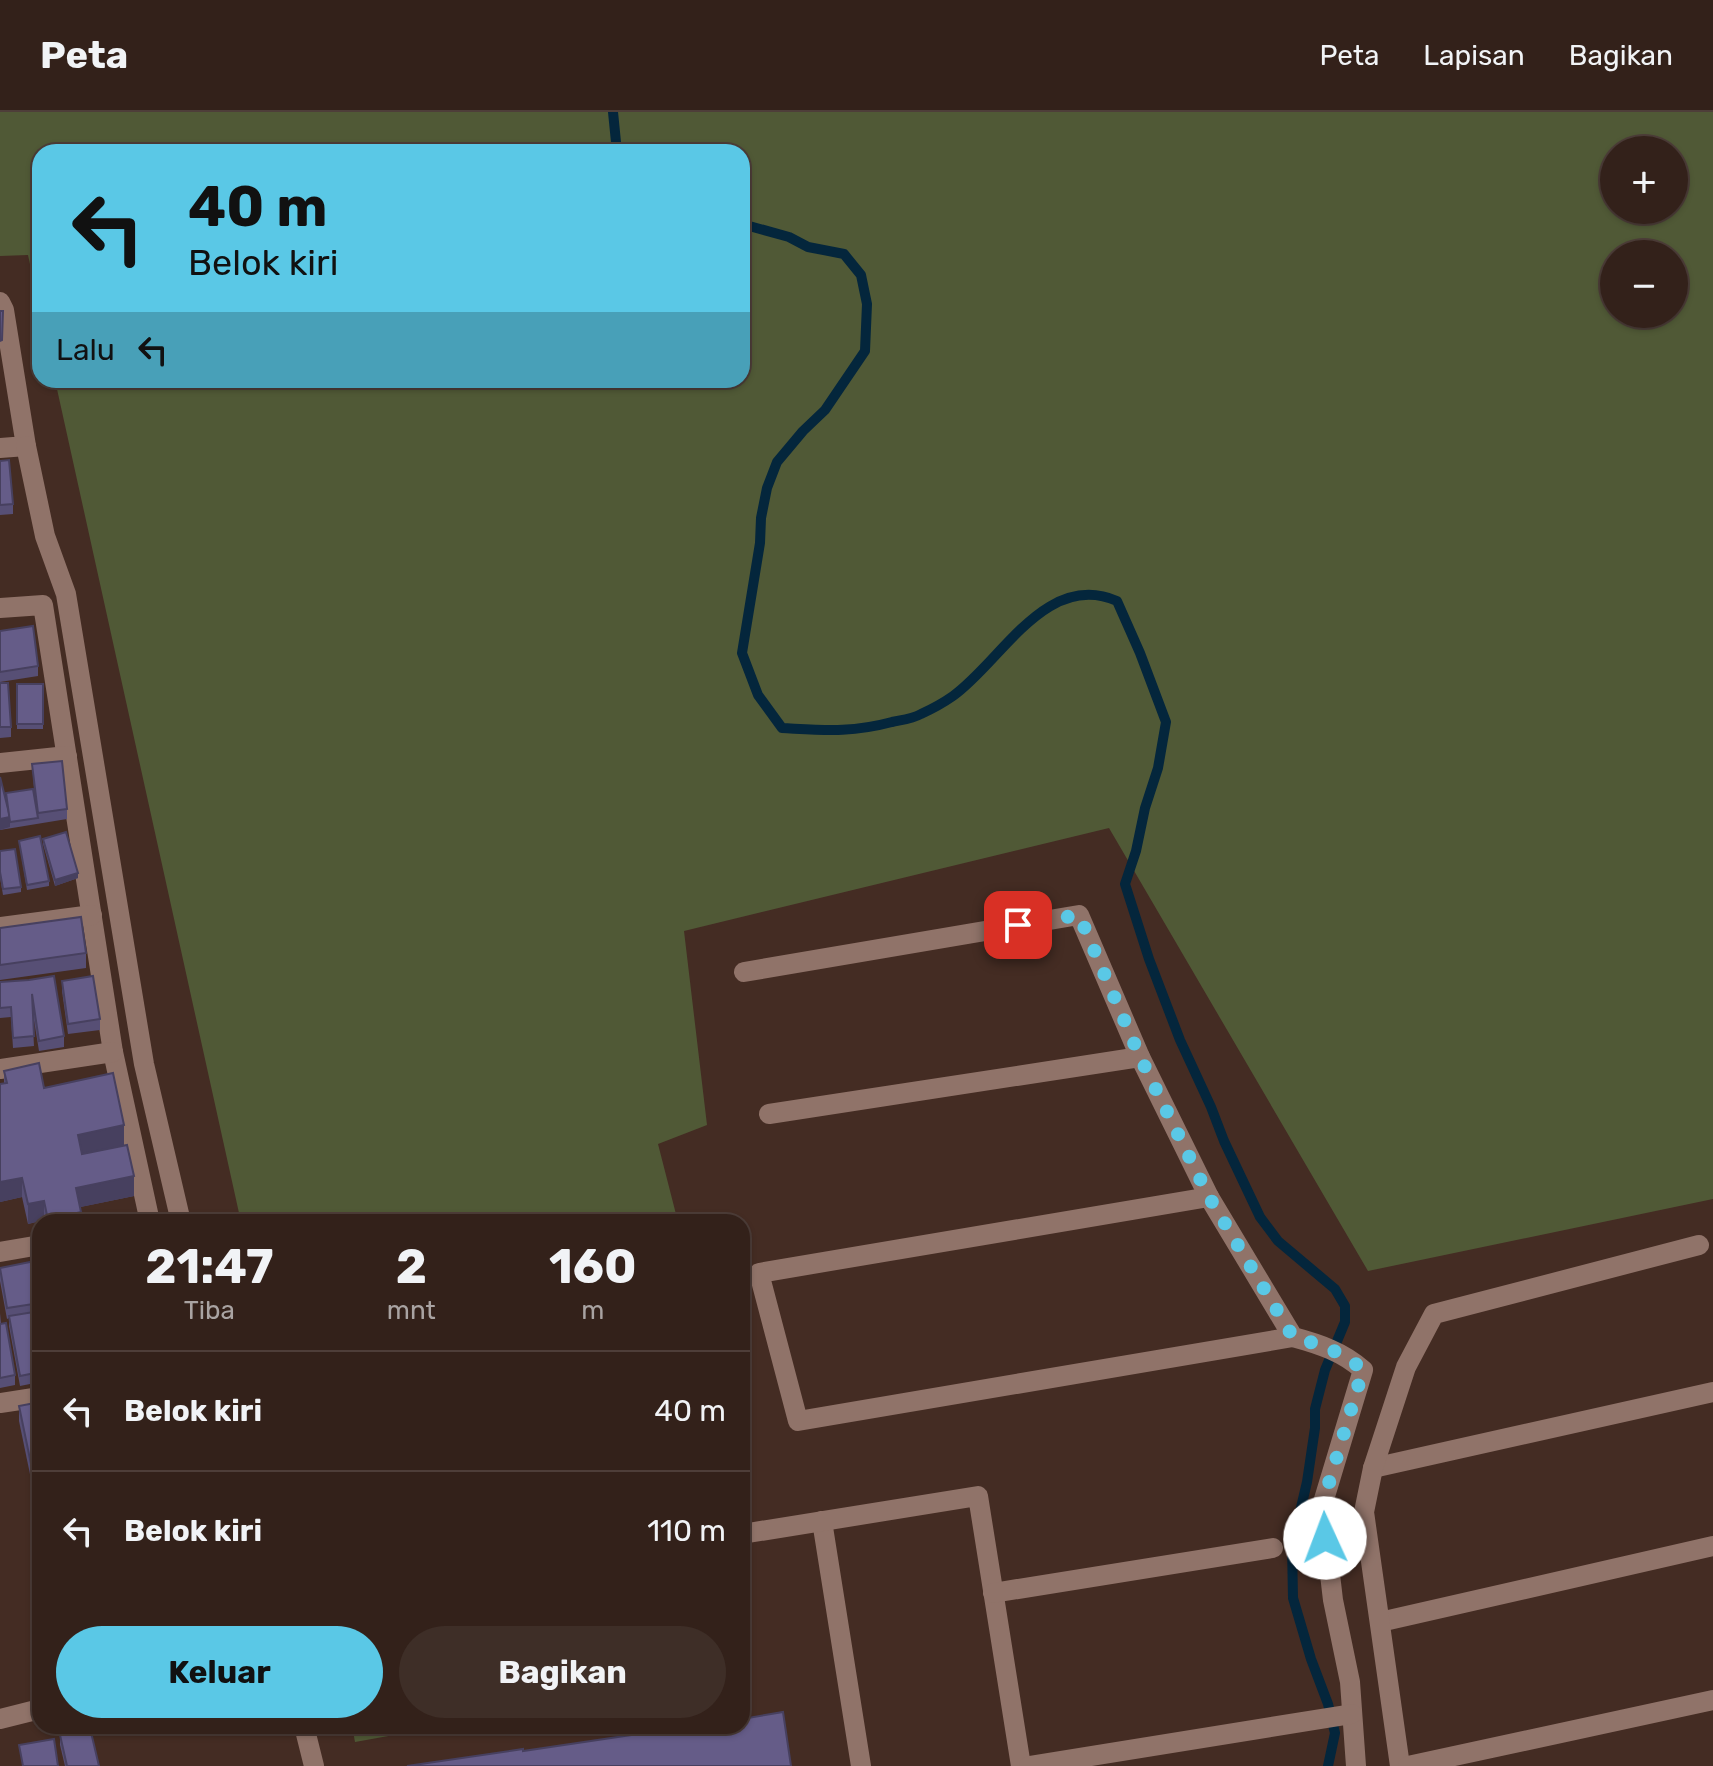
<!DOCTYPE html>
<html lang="id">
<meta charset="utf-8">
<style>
body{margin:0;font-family:Rubik,sans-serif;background:#3e2e27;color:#f1f3f6;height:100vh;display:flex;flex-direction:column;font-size:30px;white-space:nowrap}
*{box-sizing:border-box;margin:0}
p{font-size:26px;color:#a9a3a2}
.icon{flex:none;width:44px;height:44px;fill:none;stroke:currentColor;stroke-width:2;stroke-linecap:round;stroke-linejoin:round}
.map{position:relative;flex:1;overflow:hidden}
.drawer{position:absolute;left:32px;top:1102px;width:718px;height:520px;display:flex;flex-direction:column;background:#33211a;border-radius:24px;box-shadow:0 2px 6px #0004,0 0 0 2px #4e3e39}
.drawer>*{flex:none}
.top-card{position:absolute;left:32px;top:32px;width:718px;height:244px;border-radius:24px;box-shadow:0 2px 6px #0004,0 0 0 2px #4e3e39;background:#5ac8e6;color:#111;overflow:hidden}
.buttons{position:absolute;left:1600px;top:24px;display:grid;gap:16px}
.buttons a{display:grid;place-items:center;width:88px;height:88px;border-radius:50%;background:#33211a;box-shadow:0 2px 6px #0004,0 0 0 2px #4e3e39;font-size:40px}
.pin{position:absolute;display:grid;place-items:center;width:68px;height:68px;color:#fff;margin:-34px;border-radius:16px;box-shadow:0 4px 12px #0006}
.me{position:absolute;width:88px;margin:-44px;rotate:358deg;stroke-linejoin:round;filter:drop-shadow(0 0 6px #0008)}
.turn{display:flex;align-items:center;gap:28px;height:168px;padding:0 24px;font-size:36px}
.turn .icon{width:104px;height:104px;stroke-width:2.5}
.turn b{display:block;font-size:56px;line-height:68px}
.then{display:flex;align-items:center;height:76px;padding:0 24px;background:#0003;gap:16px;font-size:30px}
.eta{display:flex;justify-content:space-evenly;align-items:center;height:136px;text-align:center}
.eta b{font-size:48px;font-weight:700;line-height:56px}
.button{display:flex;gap:16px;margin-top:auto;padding:16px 24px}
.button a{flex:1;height:92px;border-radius:48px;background:#5ac8e6;color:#111;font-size:32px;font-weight:700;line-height:92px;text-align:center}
.button a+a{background:#3e2e27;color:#f1f3f6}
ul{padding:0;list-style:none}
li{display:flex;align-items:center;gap:24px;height:120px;padding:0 24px;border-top:2px solid #4e3e39}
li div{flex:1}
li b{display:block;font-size:30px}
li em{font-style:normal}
header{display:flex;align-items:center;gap:48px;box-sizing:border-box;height:112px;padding:0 40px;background:#33211a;border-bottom:2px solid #4e3e39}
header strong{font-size:38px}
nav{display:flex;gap:44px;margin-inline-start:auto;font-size:28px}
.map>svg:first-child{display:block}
.green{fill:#505936;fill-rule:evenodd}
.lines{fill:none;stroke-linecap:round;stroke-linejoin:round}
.stream{stroke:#04263c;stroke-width:10}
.street{stroke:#907369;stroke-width:20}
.wall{fill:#574f75}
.shaded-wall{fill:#47405f}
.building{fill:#655c88;stroke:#47405f;stroke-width:2}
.route{stroke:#5ac8e6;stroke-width:14;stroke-dasharray:0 25.2}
</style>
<header>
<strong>Peta</strong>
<nav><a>Peta</a><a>Lapisan</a><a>Bagikan</a></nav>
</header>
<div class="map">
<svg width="1713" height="1654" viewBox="0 0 1713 1654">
<rect width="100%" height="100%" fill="#442c23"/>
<g class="green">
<path d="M 0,0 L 1713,0 L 1713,1087 L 1368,1159 L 1109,716 L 684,819 L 707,1013 L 658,1032 L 678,1110 L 241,1110 L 55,268 L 742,268 L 742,40 L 40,40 L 40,198 L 28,143 L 0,144 ZM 1614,38 L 1674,38 L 1674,98 L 1614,98 ZM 1614,142 L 1674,142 L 1674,202 L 1614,202 Z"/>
<path d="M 352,1614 L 444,1614 L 355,1630 Z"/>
</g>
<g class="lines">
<g class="stream">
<path d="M 613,0 L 617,40"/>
<path d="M 742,112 L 789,125 L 808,135 L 844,142 L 861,163 L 867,192 L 865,239 L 825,298 L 803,319 L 777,350 L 767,376 L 761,406 L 760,431 L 742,541 L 758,583 L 782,616 C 823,618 851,621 892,610 C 901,608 912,607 921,602 C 932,597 943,591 953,584 C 1001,550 1046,458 1117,489 L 1140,541 L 1166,610 L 1158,656 L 1145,696 L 1136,739 L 1125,772 L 1149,847 L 1180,928 L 1211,995 L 1224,1029 L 1260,1105 L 1278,1129 L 1335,1177 L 1345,1194 L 1345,1210 L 1325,1258 L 1315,1297 L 1315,1316 L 1307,1370 L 1292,1434 L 1293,1486 L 1311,1547 L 1328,1592 L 1335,1621 L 1328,1654"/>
</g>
<g class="street">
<path d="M 0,190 L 4,198 L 26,334 L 0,336"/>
<path d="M 26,334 L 45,424 L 66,482 L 144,952 L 181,1110"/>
<path d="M 0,496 L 43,493 L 113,940 L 150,1110"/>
<path d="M 0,651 L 67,644"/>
<path d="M 0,815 L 92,803"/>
<path d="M 744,860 L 1079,803 L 1140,945 L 1209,1085 L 1293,1225 C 1319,1232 1343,1240 1363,1258 L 1322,1394 L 1333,1488 L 1350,1570 L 1356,1654"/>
<path d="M 0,957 L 113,940"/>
<path d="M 769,1002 L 1140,945"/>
<path d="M 1209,1085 L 759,1161 L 798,1309 L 1293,1225"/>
<path d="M 0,1140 L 40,1133"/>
<path d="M 0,1291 L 40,1285"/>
<path d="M 1373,1356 L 1713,1280"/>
<path d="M 822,1409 L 861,1654"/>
<path d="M 742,1422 L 978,1384 L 1021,1654"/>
<path d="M 993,1481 L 1273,1436"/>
<path d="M 1380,1510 L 1713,1434"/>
<path d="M 0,1607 L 40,1597"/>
<path d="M 304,1614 L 314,1654"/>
<path d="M 1029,1654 L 1352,1602"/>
<path d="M 1400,1654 L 1364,1400 L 1373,1356 L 1406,1255 L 1434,1202 L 1699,1133"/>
<path d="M 1408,1654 L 1713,1588"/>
</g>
</g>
<g class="wall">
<path d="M 0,349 L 13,392 L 13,402 L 0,403 Z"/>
<path d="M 0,519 L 38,554 L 38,564 L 0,570 Z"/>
<path d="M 0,571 L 11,615 L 11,625 L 0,626 Z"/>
<rect x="17" y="572" width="26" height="45"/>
<path d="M 32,652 L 67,697 L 67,707 L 0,718 L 0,665 L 7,693 L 35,688 Z"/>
<path d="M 43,727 L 78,766 L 55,774 L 43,732 Z"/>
<path d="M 19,729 L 49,769 L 49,774 L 27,778 Z"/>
<path d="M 0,739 L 21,775 L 21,780 L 3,783 L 0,765 Z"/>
<path d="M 0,816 L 86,841 L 86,856 L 0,868 Z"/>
<path d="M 29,868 L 64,924 L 64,935 L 39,939 L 32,896 L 34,934 L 13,936 L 11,905 L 0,906 L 0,870 Z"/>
<path d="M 62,869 L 100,907 L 100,918 L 68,922 L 62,879 Z"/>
<path d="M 4,959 L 44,976 L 124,1033 L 82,1042 L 134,1084 L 80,1095 L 81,1110 L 44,1110 L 44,1108 L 28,1112 L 22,1085 L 0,1090 L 0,972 L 4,971 Z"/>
<path d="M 40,1148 L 40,1270 L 20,1274 L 9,1214 L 9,1206 L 7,1207 L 0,1169 L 0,1156 Z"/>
<path d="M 0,1201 L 1,1212 L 15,1263 L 15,1273 L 0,1276 Z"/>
<path d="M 40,1290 L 31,1367 L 19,1309 L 19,1294 Z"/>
<path d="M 60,1623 L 99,1654 L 65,1654 L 60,1633 Z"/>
</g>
<g class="shaded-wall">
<path d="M 10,705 L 10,715 L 0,718 L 0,707 Z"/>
<path d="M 78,761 L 78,766 L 55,774 L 55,768 Z"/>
<path d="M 124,1013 L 124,1033 L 78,1043 L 78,1023 Z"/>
<path d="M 134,1064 L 134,1084 L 76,1096 L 76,1076 Z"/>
<path d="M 22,1066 L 22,1085 L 0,1090 L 0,1070 Z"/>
<path d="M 44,1089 L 44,1108 L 28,1112 L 28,1092 Z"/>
<path d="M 81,1100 L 81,1110 L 48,1110 L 48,1108 Z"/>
<path d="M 40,1350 L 40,1365 L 31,1367 L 31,1352 Z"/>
</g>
<g class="building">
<path d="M 0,199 L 3,199 L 2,228 L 0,229 Z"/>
<path d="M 9,348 L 13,392 L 0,393 L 0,349 Z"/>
<path d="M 33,514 L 38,554 L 0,560 L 0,519 Z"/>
<path d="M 0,571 L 8,571 L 11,615 L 0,615 Z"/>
<rect x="17" y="572" width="26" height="40"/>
<path d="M 62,649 L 67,697 L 38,701 L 32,652 Z"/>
<path d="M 0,665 L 10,705 L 0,707 Z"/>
<path d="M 33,677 L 38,706 L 10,710 L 6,681 Z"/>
<path d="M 66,720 L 78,761 L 55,768 L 43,727 Z"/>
<path d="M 40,724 L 49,769 L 27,773 L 19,729 Z"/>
<path d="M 15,737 L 21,775 L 3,777 L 0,760 L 0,739 Z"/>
<path d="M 81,805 L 86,841 L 0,853 L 0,816 Z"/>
<path d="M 54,864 L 64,924 L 39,929 L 32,882 L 34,924 L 13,926 L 11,895 L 0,896 L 0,870 L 29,868 Z"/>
<path d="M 93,864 L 100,907 L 68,912 L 62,869 Z"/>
<path d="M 39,951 L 44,976 L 113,961 L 124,1013 L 78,1023 L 82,1042 L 127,1033 L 134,1064 L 76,1076 L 81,1100 L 48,1108 L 44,1089 L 28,1092 L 22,1066 L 0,1070 L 0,972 L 7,971 L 4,959 Z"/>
<path d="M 40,1148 L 40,1191 L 7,1196 L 0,1156 Z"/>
<path d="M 40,1199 L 40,1260 L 20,1264 L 9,1204 Z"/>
<path d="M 6,1211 L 15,1263 L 0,1266 L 0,1212 Z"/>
<path d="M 40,1290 L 40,1350 L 31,1352 L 19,1294 Z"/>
<path d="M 783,1600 L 791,1654 L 407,1654 L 523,1637 L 523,1639 L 692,1614 L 742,1614 L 742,1607 Z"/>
<path d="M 90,1616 L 99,1654 L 67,1654 L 60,1623 Z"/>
<path d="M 54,1627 L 58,1654 L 23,1654 L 19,1633 Z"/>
</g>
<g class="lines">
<path class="route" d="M 1018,813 L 1079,803 L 1140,945 L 1209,1085 L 1293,1225 C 1319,1232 1343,1240 1363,1258 L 1322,1394 L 1325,1426"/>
</g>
</svg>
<div class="buttons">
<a>+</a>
<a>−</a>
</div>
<div class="pin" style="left:1018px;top:813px;background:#d93025"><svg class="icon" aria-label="arrive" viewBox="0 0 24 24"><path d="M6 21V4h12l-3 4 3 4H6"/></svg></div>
<svg class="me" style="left:1325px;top:1426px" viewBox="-20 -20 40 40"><circle r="19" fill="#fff"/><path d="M0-13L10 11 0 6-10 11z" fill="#5ac8e6"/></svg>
<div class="top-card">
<div class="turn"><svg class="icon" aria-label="left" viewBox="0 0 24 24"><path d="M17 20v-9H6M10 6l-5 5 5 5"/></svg><div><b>40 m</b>Belok kiri</div></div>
<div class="then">Lalu<svg class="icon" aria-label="left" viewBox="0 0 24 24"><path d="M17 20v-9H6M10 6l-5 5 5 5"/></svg></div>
</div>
<section class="drawer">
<div class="eta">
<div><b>21:47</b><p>Tiba</p></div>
<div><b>2</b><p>mnt</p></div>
<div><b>160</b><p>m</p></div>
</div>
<ul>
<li><svg class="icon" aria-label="left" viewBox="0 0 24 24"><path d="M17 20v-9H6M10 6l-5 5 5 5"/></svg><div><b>Belok kiri</b></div><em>40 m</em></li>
<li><svg class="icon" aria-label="left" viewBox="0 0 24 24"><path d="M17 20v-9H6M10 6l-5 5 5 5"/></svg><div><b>Belok kiri</b></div><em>110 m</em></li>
</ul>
<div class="button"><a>Keluar</a><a>Bagikan</a></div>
</section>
</div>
